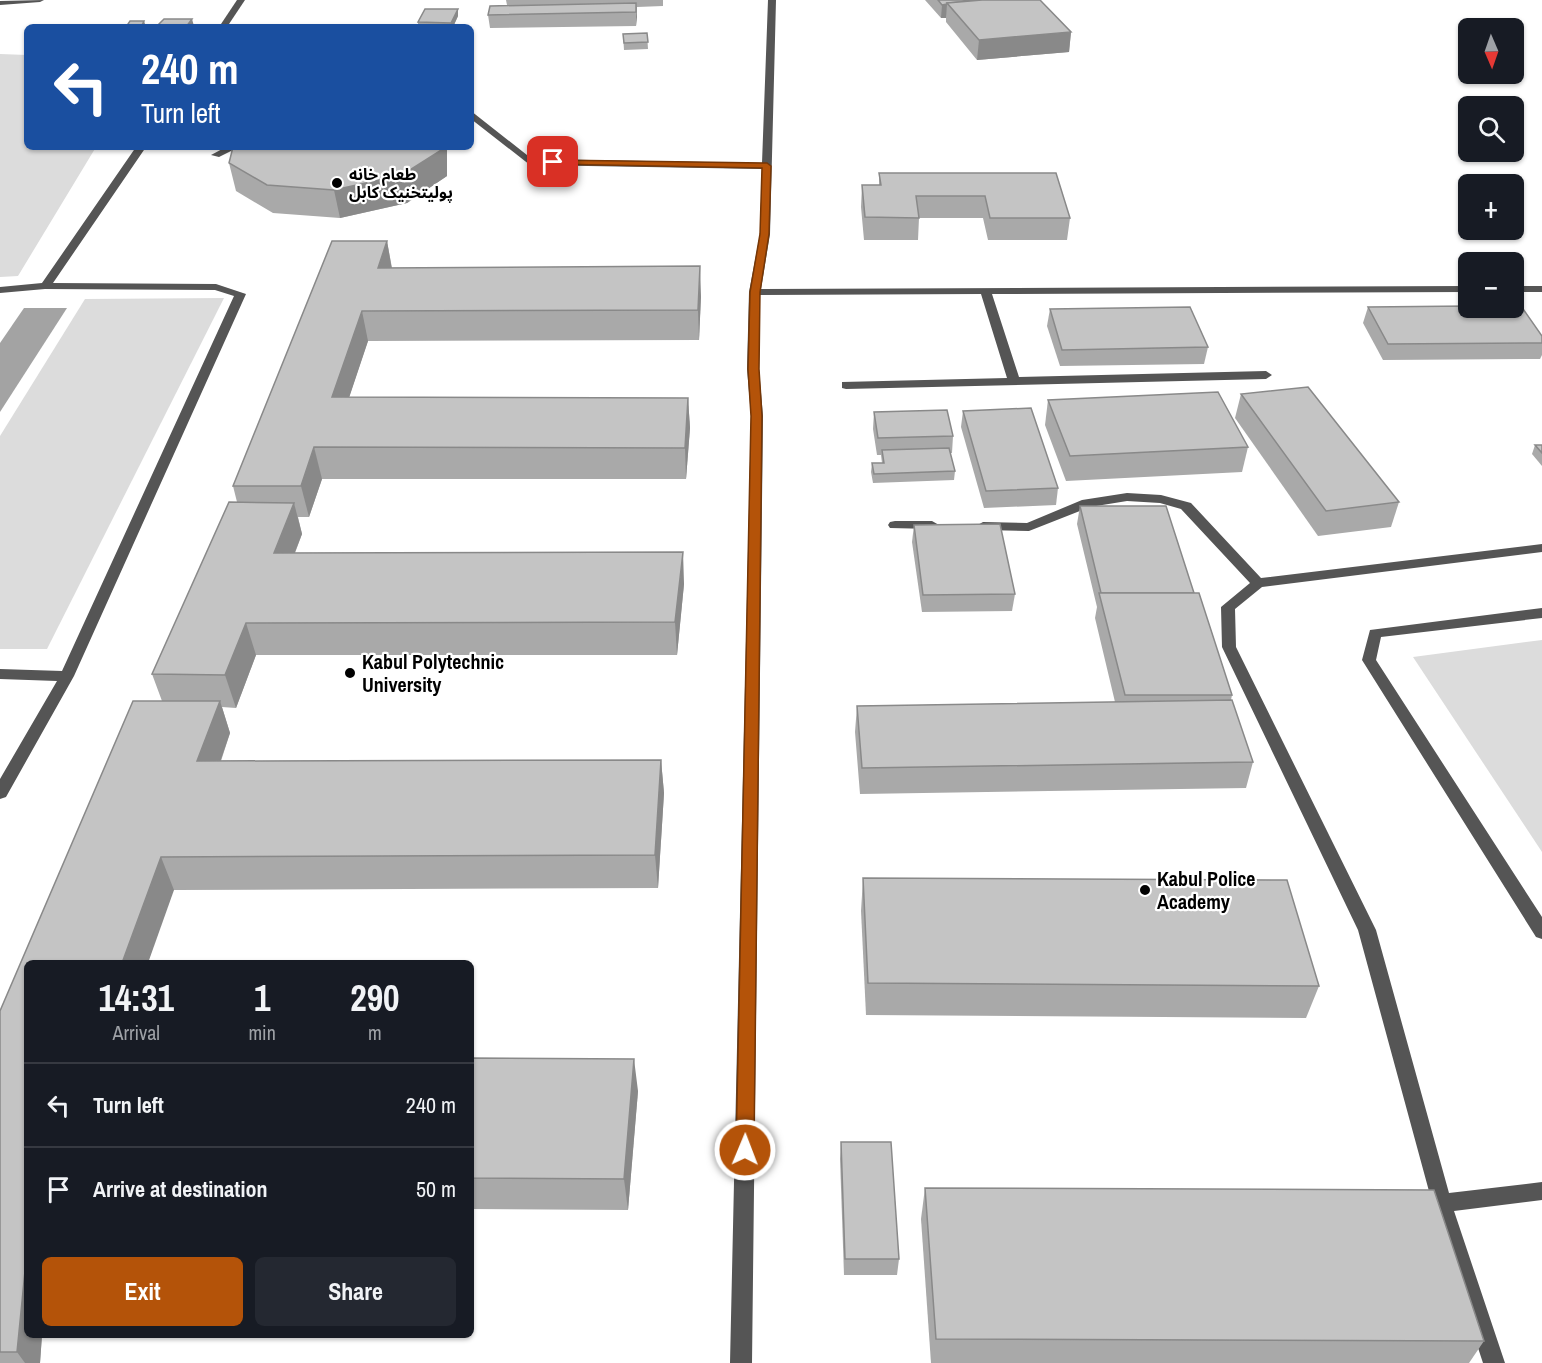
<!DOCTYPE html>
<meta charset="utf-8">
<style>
body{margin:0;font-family:"Archivo Narrow","Noto Sans Arabic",sans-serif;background:#242831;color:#f1f3f6;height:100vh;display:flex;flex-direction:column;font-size:22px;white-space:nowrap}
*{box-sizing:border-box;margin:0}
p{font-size:20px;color:#9ea1a6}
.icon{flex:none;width:33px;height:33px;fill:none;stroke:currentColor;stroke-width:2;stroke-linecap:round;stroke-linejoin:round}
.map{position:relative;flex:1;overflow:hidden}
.sheet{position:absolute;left:24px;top:960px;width:450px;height:378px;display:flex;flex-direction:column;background:#171b24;border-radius:9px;box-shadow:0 2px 4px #0004}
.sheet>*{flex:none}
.banner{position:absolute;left:24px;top:24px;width:450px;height:126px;border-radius:9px;box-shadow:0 2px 4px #0004;background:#1a4fa0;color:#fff;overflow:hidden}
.needle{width:39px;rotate:178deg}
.tools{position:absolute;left:1458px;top:18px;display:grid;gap:12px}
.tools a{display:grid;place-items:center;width:66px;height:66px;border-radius:9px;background:#171b24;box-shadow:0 2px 4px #0004;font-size:30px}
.pin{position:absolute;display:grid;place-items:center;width:51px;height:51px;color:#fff;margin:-26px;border-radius:12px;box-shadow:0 3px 9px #0006}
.me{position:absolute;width:66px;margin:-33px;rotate:1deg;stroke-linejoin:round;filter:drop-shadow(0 0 4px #0008)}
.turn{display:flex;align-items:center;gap:21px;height:126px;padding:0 18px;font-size:27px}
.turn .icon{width:78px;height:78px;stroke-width:2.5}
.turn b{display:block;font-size:42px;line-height:51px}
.eta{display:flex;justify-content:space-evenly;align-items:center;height:102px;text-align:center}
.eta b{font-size:36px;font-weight:700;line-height:42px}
.button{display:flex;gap:12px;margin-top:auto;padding:12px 18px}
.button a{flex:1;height:69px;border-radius:9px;background:#b45309;color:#fff;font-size:24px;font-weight:700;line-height:69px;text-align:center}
.button a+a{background:#242831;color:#f1f3f6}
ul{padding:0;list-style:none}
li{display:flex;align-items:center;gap:18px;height:84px;padding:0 18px;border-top:2px solid #363941}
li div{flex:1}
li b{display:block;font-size:22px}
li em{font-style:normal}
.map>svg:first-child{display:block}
.green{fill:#dcdcdc}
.water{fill:#a3a3a3}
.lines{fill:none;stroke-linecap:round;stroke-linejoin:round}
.minor{fill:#555;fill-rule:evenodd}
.wall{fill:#a9a9a9}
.shaded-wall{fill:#898989}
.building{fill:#c4c4c4;stroke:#898989;stroke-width:1.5}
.route{fill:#b45309;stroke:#753606;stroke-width:1.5}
.poi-dot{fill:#000;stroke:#fff;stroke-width:2}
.labels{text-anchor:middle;stroke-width:4.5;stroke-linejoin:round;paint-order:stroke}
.far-poi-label{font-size:16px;font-weight:bold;fill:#000;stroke:#fff;text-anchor:start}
.poi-label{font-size:20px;font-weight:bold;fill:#000;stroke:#fff;text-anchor:start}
</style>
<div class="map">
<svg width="1542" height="1363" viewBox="0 0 1542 1363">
<rect width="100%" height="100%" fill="#fff"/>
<g class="green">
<path d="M 0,54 L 27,55 L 27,147 L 96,147 L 18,276 L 0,277 Z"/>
<path d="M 224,298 L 47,649 L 0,649 L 0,436 L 85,299 Z"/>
<path d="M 1542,640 L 1542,852 L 1413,657 Z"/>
</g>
<path class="water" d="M 24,308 L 67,308 L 0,412 L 0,343 Z"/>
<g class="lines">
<g class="minor">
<path d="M 44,0 L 40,2 L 0,5 L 0,1 Z"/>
<path d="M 237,0 L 245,0 L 227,27 L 219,27 Z"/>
<path d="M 768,0 L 776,0 L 770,234 L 761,289 L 1468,286 L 1468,292 L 992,294 L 1019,377 L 1266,371 L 1272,375 L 1266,379 L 846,389 L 842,388 L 842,382 L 1007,378 L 981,294 L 760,295 L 759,369 L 763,416 L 752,1363 L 730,1363 L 751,416 L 747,369 L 749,292 L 760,234 L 762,169 L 530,165 L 471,119 L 471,111 L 532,159 L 762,163 Z"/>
<path d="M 136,147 L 146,147 L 53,283 L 216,284 L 246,294 L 74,676 L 6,797 L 0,799 L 0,779 L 57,681 L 0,679 L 0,669 L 62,671 L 234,296 L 215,290 L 45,289 L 0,293 L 0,287 L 42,283 Z"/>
<path d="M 226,147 L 239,147 L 219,157 L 211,155 Z"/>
<rect x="1514" y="286" width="28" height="6"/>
<path d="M 1127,493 L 1161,495 L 1191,503 L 1261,578 L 1542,544 L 1542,552 L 1262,587 L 1235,609 L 1236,647 L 1376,930 L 1449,1193 L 1542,1182 L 1542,1200 L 1454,1211 L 1505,1363 L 1483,1363 L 1442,1239 L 1358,930 L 1222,647 L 1221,607 L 1250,583 L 1181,509 L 1160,503 L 1127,501 L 1090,507 L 1029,531 L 983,530 L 976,526 L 983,522 L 1027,523 L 1082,500 Z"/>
<path d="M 895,521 L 932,521 L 939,525 L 932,529 L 890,528 L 888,525 L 890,522 Z"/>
<path d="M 1542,608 L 1542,618 L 1381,637 L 1376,660 L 1542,917 L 1542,939 L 1536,937 L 1362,660 L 1370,630 Z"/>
</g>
</g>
<g class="wall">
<path d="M 506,0 L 663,0 L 663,6 L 637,7 L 636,26 L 490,28 L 488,15 L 507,5 Z"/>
<path d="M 925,0 L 1040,0 L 1071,32 L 1069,52 L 977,60 L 946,22 L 946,18 L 941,18 Z"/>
<path d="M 458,16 L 453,27 L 418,27 L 418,22 Z"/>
<path d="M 647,33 L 648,49 L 624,50 L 623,34 Z"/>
<path d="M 233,147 L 447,147 L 447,176 L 407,203 L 340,218 L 273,213 L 236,191 L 229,163 Z"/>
<path d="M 879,173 L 1056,173 L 1070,218 L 1067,240 L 988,240 L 983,218 L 919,218 L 918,240 L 864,240 L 861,207 L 862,185 L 879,185 Z"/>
<path d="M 387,241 L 392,268 L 701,296 L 699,340 L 368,341 L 349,397 L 688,398 L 690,428 L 686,479 L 322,479 L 309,517 L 298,517 L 302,534 L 295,553 L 684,584 L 677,655 L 256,655 L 236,708 L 222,707 L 230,733 L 221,761 L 661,760 L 664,793 L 658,888 L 174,890 L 27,963 L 27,1335 L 42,1335 L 40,1363 L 0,1363 L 0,1011 L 162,701 L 152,674 L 237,502 L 233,486 Z"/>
<path d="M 1368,307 L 1542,336 L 1542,355 L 1540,359 L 1383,360 L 1363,323 Z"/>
<path d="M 1050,309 L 1208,347 L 1204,364 L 1060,366 L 1047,326 Z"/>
<path d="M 1241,394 L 1399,502 L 1391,527 L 1318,536 L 1235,418 Z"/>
<path d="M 1048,400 L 1248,447 L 1242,472 L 1066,481 L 1045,425 Z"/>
<path d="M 963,411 L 1058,488 L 1056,505 L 984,508 L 961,427 Z"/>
<path d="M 874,412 L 953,436 L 952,453 L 950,453 L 955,471 L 954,480 L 873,483 L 871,472 L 872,463 L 882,463 L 881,455 L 877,455 L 873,429 Z"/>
<path d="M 1535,445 L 1542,445 L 1542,466 L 1532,454 Z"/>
<path d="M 1080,506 L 1194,593 L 1232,695 L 1231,700 L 1253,762 L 1246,788 L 860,794 L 855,732 L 857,706 L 1115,702 L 1095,618 L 1097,607 L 1077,524 Z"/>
<path d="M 914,525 L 1015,594 L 1012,611 L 922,612 L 912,542 Z"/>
<path d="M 863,878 L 1319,986 L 1306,1018 L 866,1015 L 861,911 Z"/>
<path d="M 471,1058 L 638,1091 L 628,1210 L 471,1209 Z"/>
<path d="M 841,1142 L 899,1259 L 897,1275 L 844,1275 L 840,1159 Z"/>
<path d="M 925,1188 L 1484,1341 L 1469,1363 L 931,1363 L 921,1219 Z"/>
</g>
<g class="shaded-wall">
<path d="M 636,3 L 637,17 L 636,26 Z"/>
<path d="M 947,4 L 946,18 L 941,18 L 942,5 Z"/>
<path d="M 458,9 L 458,16 L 453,27 L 452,27 L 451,23 Z"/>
<path d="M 192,19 L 194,26 L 193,27 L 186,27 Z"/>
<path d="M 144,21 L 146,27 L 141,27 Z"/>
<path d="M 1071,32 L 1069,52 L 977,60 L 979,40 Z"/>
<path d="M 443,147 L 447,147 L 447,176 L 407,203 L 340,218 L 334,190 Z"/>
<path d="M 387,241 L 392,270 L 378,268 Z"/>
<path d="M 700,266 L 701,296 L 699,340 L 698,310 Z"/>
<path d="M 362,311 L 368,341 L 339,428 L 332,397 Z"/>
<path d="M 688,398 L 690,428 L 686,479 L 685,448 Z"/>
<path d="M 314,447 L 322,479 L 309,517 L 301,486 Z"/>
<path d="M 294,503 L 302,534 L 282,585 L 274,553 Z"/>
<path d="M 683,552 L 684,584 L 677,655 L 675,622 Z"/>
<path d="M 246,623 L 256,655 L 236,708 L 225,675 Z"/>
<path d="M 220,701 L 230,733 L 209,794 L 197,761 Z"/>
<path d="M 661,760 L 664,793 L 658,888 L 655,855 Z"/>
<path d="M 161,857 L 174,890 L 148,963 L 122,963 Z"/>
<path d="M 634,1059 L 638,1091 L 628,1210 L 624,1179 Z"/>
<path d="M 27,1251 L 27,1335 L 42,1335 L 40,1363 L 25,1363 L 17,1352 Z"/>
</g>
<g class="building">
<path d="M 938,0 L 982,0 L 947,3 L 947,4 L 942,5 Z"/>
<path d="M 982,0 L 1040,0 L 1071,32 L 979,40 L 947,3 Z"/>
<path d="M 636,3 L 636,12 L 488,15 L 490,6 Z"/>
<path d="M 425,9 L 458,9 L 451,23 L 418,22 Z"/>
<path d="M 164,19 L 192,19 L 186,27 L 156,27 Z"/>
<path d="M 130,21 L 144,21 L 141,27 L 126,27 Z"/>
<path d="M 647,33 L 648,42 L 624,43 L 623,34 Z"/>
<path d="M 233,147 L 443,147 L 443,149 L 402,175 L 334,190 L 267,185 L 229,163 Z"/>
<path d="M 879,173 L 1056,173 L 1070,218 L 990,218 L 985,196 L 916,196 L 919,218 L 865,217 L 862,185 L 881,185 Z"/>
<path d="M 332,241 L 387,241 L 378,268 L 700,266 L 698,310 L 362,311 L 332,397 L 688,398 L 685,448 L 314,447 L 301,486 L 233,486 Z"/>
<path d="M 1468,306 L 1468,308 L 1514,308 L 1514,306 L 1521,306 L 1542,336 L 1542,343 L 1388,344 L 1368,307 Z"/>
<path d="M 1190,307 L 1208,347 L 1062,350 L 1050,309 Z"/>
<path d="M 1308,387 L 1399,502 L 1326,511 L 1241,394 Z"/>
<path d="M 1218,392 L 1248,447 L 1070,456 L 1048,400 Z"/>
<path d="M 1031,408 L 1058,488 L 986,491 L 963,411 Z"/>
<path d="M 947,410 L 953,436 L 878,438 L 874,412 Z"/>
<path d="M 1535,445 L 1542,445 L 1542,453 Z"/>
<path d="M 949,448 L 955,471 L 874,474 L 872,463 L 884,463 L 882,450 Z"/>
<path d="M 229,502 L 294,503 L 274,553 L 683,552 L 675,622 L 246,623 L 225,675 L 152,674 Z"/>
<path d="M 1080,506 L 1166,506 L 1194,593 L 1101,593 Z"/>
<path d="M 1000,524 L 1015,594 L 923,595 L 914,525 Z"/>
<path d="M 1099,593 L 1199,593 L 1232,695 L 1125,695 Z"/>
<path d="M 1232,700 L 1253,762 L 862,768 L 857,706 Z"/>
<path d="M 133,701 L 220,701 L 197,761 L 661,760 L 655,855 L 161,857 L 122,963 L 27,963 L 27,1251 L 17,1352 L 0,1352 L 0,1011 Z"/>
<path d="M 863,878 L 1287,880 L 1319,986 L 868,983 Z"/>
<path d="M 471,1058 L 634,1059 L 624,1179 L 471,1178 Z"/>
<path d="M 841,1142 L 891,1142 L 899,1259 L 845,1259 Z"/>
<path d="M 925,1188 L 1434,1190 L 1484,1341 L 936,1339 Z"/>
</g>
<path class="route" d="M 553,160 L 767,163 L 771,166 L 769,234 L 760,292 L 759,369 L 762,416 L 754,1150 L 751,1156 L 745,1158 L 738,1156 L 736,1150 L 751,416 L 748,369 L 750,292 L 760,234 L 762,168 L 550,164 L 549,162 Z"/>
<g class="poi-dot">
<circle cx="337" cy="183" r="6"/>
<circle cx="350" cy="673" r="6"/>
<circle cx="1145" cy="890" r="6"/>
</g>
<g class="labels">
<g class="far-poi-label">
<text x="349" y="180">طعام خانه<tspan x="349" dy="18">پولیتخنیک کابل</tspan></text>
</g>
<g class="poi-label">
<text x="362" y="669">Kabul Polytechnic<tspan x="362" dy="23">University</tspan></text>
<text x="1157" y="886">Kabul Police<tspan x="1157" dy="23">Academy</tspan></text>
</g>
</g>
</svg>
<div class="tools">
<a><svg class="needle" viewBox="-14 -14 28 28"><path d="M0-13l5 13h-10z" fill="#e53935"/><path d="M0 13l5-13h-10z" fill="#9ea1a6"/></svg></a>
<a><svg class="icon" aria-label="search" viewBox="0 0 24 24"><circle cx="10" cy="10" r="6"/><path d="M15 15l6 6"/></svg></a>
<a>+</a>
<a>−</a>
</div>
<div class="pin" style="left:553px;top:162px;background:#d93025"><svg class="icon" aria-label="arrive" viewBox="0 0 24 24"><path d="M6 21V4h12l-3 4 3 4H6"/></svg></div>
<svg class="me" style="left:745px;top:1150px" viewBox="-20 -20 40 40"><circle r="17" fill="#b45309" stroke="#fff" stroke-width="3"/><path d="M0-11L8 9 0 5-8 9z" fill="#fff"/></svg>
<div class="banner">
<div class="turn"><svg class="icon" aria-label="left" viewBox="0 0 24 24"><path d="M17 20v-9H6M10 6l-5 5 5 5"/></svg><div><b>240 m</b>Turn left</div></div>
</div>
<section class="sheet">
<div class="eta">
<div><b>14:31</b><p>Arrival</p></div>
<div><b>1</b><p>min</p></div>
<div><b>290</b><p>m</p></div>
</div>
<ul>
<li><svg class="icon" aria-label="left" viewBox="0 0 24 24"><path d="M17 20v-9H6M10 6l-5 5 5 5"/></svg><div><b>Turn left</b></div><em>240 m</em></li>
<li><svg class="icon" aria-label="arrive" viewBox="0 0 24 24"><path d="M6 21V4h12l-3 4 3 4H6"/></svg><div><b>Arrive at destination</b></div><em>50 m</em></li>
</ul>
<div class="button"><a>Exit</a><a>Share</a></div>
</section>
</div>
